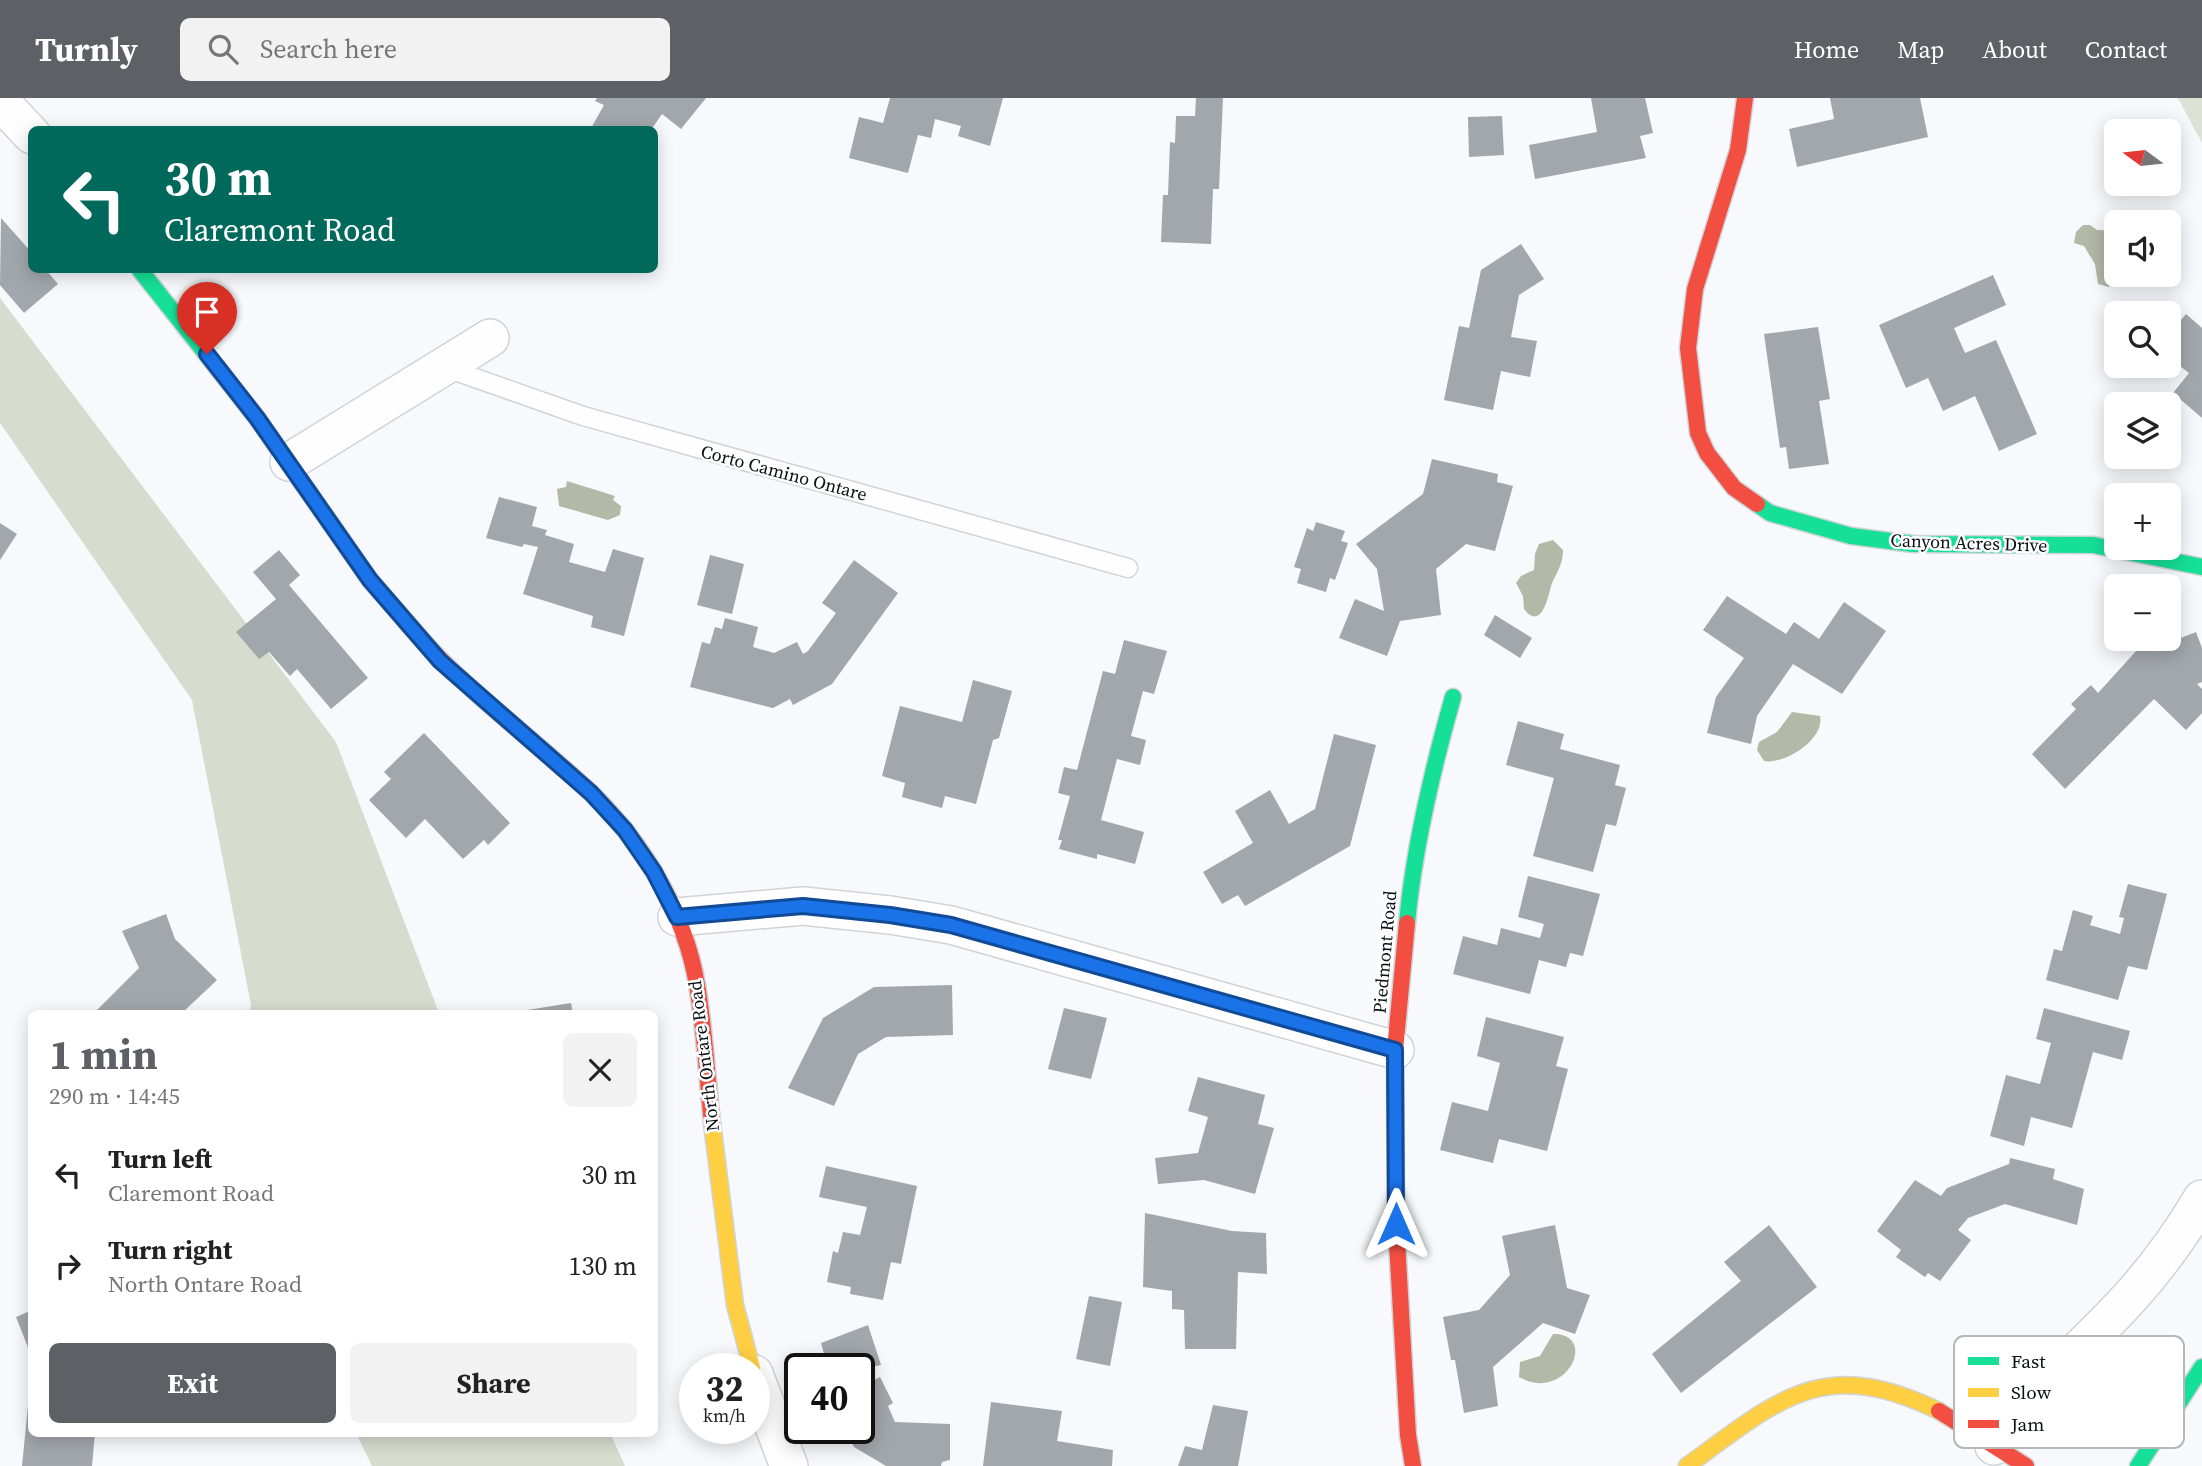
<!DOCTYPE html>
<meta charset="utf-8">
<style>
body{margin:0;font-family:"Source Serif 4",serif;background:#f2f2f2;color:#222;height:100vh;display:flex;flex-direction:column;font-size:26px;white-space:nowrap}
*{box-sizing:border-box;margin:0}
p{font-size:23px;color:#767676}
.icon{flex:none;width:38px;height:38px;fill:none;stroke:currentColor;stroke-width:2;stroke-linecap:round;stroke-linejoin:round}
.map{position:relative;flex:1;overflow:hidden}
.sheet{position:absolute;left:28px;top:912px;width:630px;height:427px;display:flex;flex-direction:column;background:#fff;border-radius:10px;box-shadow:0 4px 18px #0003}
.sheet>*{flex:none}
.guide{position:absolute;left:28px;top:28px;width:630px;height:147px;border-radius:10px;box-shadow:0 4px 18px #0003;background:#00695c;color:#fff;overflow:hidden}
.needle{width:46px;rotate:285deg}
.controls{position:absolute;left:2104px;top:21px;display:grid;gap:14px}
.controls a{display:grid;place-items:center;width:77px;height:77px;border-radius:10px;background:#fff;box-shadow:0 4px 18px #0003;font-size:35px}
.speed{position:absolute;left:679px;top:1255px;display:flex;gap:14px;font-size:35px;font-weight:700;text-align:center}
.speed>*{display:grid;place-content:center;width:91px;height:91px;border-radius:50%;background:#fff;box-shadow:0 4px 18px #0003;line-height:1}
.speed small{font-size:18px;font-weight:400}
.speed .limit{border:4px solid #111;border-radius:10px;background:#fff;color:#111}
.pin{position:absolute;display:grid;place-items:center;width:60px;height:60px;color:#fff;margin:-72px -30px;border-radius:50% 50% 50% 0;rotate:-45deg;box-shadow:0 0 7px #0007}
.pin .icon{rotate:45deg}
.me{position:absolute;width:77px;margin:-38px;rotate:0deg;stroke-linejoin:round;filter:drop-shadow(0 0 5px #0008)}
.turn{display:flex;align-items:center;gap:24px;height:147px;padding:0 21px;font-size:32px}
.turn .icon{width:91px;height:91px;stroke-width:2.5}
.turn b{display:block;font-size:49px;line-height:60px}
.round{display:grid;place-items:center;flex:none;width:74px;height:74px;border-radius:10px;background:#f2f2f2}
.summary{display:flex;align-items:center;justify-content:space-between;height:119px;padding:0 21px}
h1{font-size:42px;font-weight:700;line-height:52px;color:#5d6165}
.cta{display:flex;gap:14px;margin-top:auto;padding:14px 21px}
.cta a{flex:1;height:80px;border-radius:10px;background:#5d6165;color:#fff;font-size:28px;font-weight:700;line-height:80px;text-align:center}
.cta a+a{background:#f2f2f2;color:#222}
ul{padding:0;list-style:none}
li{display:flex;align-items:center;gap:21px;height:91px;padding:0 21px}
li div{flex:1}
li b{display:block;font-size:26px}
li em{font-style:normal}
header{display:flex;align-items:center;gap:42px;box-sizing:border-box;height:98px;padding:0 35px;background:#5d6165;color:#fff}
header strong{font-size:33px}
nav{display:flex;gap:38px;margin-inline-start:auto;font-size:24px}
.search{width:490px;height:63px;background:#f2f2f2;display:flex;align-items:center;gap:18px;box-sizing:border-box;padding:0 24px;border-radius:10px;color:#767676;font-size:26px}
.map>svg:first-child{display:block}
.green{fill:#dde2d7}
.forest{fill:#d6dcce}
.water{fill:#b2b9a7}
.building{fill:#a2a7ac}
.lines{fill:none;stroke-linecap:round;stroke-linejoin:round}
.lane-casing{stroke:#d0d4d7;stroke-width:21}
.street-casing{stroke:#d0d4d7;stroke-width:40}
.fast-casing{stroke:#d0d4d7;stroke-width:19}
.slow-casing{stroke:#d0d4d7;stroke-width:19}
.jam-casing{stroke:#d0d4d7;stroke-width:19}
.lane{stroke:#fefeff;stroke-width:18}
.street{stroke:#fefeff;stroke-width:37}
.fast{stroke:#16e098;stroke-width:16}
.slow{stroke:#ffcf43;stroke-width:16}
.jam{stroke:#f24e42;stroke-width:16}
.route-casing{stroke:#114b97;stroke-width:18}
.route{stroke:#1a73e8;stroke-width:12}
.labels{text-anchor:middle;stroke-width:5;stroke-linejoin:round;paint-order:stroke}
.street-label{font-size:18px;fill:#0a0f13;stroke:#fff}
.key{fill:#fff;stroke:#b6b7b8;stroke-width:2}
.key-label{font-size:19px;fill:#0a0f13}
</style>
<header>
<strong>Turnly</strong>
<div class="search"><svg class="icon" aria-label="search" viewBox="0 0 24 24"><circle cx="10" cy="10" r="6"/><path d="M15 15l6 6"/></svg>Search here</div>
<nav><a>Home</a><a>Map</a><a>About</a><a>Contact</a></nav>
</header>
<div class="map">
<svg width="2202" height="1368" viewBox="0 0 2202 1368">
<rect width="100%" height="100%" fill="#f7f9fc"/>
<path class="green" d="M 2177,0 L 2202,0 L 2202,45 L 2179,2 Z"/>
<g class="forest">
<path d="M 0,200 L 336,644 L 439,915 L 249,915 L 251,907 L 192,602 L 0,325 Z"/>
<path d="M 356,1335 L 610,1335 L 625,1368 L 372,1368 Z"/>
</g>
<g class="water">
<path d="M 2083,127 L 2090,127 L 2097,132 L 2116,133 L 2116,152 L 2113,158 L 2117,180 L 2109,189 L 2098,186 L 2095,166 L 2084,148 L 2074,145 L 2076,134 Z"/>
<path d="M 567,383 L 615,398 L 613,402 L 621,408 L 620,417 L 608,422 L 559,408 L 557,391 L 566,389 Z"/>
<path d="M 1553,442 L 1563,452 C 1563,468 1556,474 1551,488 C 1548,500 1541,533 1524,511 L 1523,498 L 1516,485 L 1521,478 L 1534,472 L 1535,456 L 1539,446 Z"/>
<path d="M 1792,614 L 1820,618 C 1825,642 1784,667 1764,663 L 1757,652 L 1759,644 L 1777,634 Z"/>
<path d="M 1553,1236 C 1599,1235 1567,1306 1519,1279 L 1520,1264 L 1540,1258 Z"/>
</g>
<g class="building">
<path d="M 597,0 L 706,0 L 681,31 L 662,16 L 651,32 L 590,32 L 604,7 L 595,3 Z"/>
<path d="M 890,0 L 1003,0 L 990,48 L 958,38 L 961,28 L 935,21 L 931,40 L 918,37 L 908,75 L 849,60 L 859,19 L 883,25 Z"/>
<path d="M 1196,0 L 1223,0 L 1219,91 L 1213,91 L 1211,146 L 1161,144 L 1163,97 L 1168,97 L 1170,44 L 1175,45 L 1176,18 L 1195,18 Z"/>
<path d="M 1591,0 L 1645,0 L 1653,35 L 1640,38 L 1646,60 L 1535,81 L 1529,47 L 1597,34 Z"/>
<path d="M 1830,0 L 1920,0 L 1928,39 L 1797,69 L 1789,31 L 1834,21 Z"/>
<path d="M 1502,18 L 1504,57 L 1469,59 L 1468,19 Z"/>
<path d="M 1,120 L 32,155 L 32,172 L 46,172 L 58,186 L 24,215 L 0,187 Z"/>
<path d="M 1521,146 L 1544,181 L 1519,197 L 1511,239 L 1537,243 L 1530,279 L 1501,273 L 1493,312 L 1444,302 L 1459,228 L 1469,230 L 1481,172 Z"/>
<path d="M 1993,177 L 2006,207 L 1954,230 L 1965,255 L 1996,242 L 2037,336 L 1999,353 L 1975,298 L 1943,313 L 1928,280 L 1906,290 L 1879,227 Z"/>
<path d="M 2186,216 L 2202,230 L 2202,320 L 2173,295 L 2189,275 L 2168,259 L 2168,237 Z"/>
<path d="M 1818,229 L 1830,301 L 1819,303 L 1829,366 L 1789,371 L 1786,349 L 1780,350 L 1764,236 Z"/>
<path d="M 1432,361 L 1498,376 L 1497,384 L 1513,388 L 1495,453 L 1466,446 L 1436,471 L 1441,517 L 1400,523 L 1387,558 L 1339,540 L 1355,501 L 1384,513 L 1377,471 L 1356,446 L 1423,396 Z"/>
<path d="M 499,399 L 537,409 L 532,428 L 547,432 L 545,437 L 574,446 L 569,464 L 605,474 L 613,451 L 644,460 L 624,538 L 591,529 L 593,518 L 523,496 L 538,449 L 524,446 L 522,449 L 486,440 Z"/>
<path d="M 1316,424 L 1345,433 L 1341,443 L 1348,445 L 1335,482 L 1330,480 L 1326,494 L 1297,485 L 1301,471 L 1294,469 L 1307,430 L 1313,433 Z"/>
<path d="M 0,425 L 17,436 L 0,462 Z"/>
<path d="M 279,452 L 300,477 L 289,487 L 368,580 L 331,611 L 297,571 L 290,578 L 269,554 L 259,561 L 236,534 L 276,501 L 253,474 Z"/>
<path d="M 710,457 L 744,466 L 732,516 L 697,507 Z"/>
<path d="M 854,462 L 898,495 L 832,586 L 793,607 L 790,601 L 773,610 L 690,589 L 702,544 L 710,546 L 715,529 L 722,531 L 725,520 L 758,529 L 753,549 L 774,555 L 797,544 L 803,556 L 808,553 L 836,515 L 822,505 Z"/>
<path d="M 1727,498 L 1786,536 L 1794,524 L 1819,541 L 1844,504 L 1886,533 L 1842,596 L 1793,566 L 1757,618 L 1751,646 L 1707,635 L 1716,599 L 1744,560 L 1703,532 Z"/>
<path d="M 1495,517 L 1532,540 L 1520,560 L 1484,537 Z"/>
<path d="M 2196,534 L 2202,550 L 2202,584 L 2197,586 L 2202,591 L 2202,615 L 2186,632 L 2154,601 L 2065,691 L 2032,656 L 2076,611 L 2071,606 L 2091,587 L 2098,595 L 2147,541 L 2153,541 L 2160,548 Z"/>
<path d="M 1124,542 L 1167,553 L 1154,596 L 1143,593 L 1131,638 L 1146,642 L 1140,667 L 1117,661 L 1101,722 L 1144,734 L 1135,766 L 1097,756 L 1097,761 L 1059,751 L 1062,742 L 1058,742 L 1070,698 L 1058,695 L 1064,669 L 1077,672 L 1103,573 L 1115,576 Z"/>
<path d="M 973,582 L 1012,593 L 999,640 L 993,642 L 976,706 L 945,698 L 942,710 L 902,699 L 905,685 L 882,678 L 900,608 L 962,624 Z"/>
<path d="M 1518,623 L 1564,636 L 1560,651 L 1620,667 L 1615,687 L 1626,690 L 1616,728 L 1606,726 L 1593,774 L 1533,758 L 1554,680 L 1506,667 Z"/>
<path d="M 424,635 L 510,725 L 488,747 L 484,742 L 463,761 L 425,721 L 406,740 L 369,702 L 391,681 L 384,674 Z"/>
<path d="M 1334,636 L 1376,647 L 1350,748 L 1245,808 L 1238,797 L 1222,806 L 1203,774 L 1253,745 L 1235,713 L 1270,692 L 1289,726 L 1315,711 Z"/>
<path d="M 1528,778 L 1600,796 L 1583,858 L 1570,855 L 1566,869 L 1539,862 L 1530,896 L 1453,876 L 1463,838 L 1497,847 L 1501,830 L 1540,840 L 1544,826 L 1518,819 Z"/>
<path d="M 2128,786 L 2167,796 L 2147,872 L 2128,868 L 2118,902 L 2046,882 L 2054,851 L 2062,853 L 2073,812 L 2093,818 L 2090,827 L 2120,836 L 2124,820 L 2119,819 Z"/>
<path d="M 166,816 L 175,841 L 217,882 L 182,915 L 94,915 L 139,870 L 122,833 Z"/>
<path d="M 952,887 L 953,937 L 886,939 L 858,956 L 834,1008 L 788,990 L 823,920 L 874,889 Z"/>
<path d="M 571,905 L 573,915 L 515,915 L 515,914 Z"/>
<path d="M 1064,910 L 1107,920 L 1091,981 L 1048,971 Z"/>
<path d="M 2044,910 L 2130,933 L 2122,962 L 2093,954 L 2072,1030 L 2031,1019 L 2024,1048 L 1990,1038 L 2006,977 L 2040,986 L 2051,945 L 2036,941 Z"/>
<path d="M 1486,919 L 1564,939 L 1556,968 L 1568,971 L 1547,1053 L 1499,1041 L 1493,1065 L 1440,1052 L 1452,1004 L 1488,1013 L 1500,965 L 1477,958 Z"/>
<path d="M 1198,979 L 1265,997 L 1258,1026 L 1274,1030 L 1255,1096 L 1204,1082 L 1158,1086 L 1155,1060 L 1198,1055 L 1208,1019 L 1188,1013 Z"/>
<path d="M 2010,1060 L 2055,1071 L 2053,1081 L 2084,1091 L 2077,1127 L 2005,1106 L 1968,1120 L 1958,1132 L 1971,1142 L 1940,1183 L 1928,1175 L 1925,1179 L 1896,1159 L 1901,1152 L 1877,1133 L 1915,1082 L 1941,1098 L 1947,1090 L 2009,1066 Z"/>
<path d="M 826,1068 L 917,1088 L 901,1166 L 891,1164 L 883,1202 L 850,1196 L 851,1189 L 827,1184 L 833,1153 L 838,1155 L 843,1134 L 860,1137 L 867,1109 L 819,1099 Z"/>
<path d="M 1145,1115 L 1232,1133 L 1266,1135 L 1267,1176 L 1238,1174 L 1236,1251 L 1185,1251 L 1184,1212 L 1172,1211 L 1172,1193 L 1143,1189 Z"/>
<path d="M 1555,1127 L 1567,1190 L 1590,1197 L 1575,1236 L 1543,1225 L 1493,1269 L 1498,1308 L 1464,1315 L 1455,1262 L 1451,1262 L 1443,1219 L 1479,1212 L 1510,1177 L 1502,1138 Z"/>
<path d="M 1769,1127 L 1817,1189 L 1681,1295 L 1652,1256 L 1741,1183 L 1724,1164 Z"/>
<path d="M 1089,1198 L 1122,1204 L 1110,1268 L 1076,1261 Z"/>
<path d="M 32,1212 L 32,1257 L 31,1257 L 16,1219 Z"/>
<path d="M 868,1227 L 881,1267 L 868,1270 L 874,1282 L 880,1279 L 893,1305 L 888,1308 L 895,1324 L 950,1326 L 950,1362 L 942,1364 L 941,1368 L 886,1368 L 854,1349 L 844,1330 L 859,1330 L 859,1270 L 828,1270 L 821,1245 Z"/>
<path d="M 30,1287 L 32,1335 L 95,1335 L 92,1368 L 22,1368 Z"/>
<path d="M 991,1304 L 1062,1313 L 1057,1343 L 1113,1352 L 1112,1368 L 983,1368 Z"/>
<path d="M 1213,1307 L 1248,1313 L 1238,1368 L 1178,1368 L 1185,1348 L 1202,1352 Z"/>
</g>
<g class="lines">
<defs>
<path id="lane" d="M 444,269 L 583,318 L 1128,470"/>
<g id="street">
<path d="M 0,3 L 32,37"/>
<path d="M 289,364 L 490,240"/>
<path d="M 677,819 L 803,808 L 890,817 L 951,827 L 1395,952"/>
<path d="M 754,1276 L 789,1368"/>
<path d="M 1994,1348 C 2032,1289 2086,1249 2132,1197 C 2159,1167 2182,1135 2202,1101"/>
</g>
<g id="fast">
<path d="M 140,172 L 257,320 L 370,482 L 417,536"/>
<path d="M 1757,406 L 1770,415 L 1851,438 L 1913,446 L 2093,447 L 2202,469"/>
<path d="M 1407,825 C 1414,748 1432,673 1453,599"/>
<path d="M 2138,1368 L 2202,1269"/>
</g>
<g id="slow">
<path d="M 712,1025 L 735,1207 L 752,1270"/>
<path d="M 1687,1368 C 1780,1300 1824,1257 1939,1313"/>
</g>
<g id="jam">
<path d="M 1745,0 L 1738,52 L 1695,191 L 1688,250 L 1698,335 L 1707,355 L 1734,390 L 1757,406"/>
<path d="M 417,536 C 468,595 533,640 590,694 C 643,744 685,815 697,887 C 705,933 707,980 712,1025"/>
<path d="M 1407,825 L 1395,952 L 1396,1126 L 1408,1337 L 1413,1368"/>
<path d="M 1939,1313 L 2026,1368"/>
</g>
</defs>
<use href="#lane" class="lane-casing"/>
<use href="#street" class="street-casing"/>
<use href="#fast" class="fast-casing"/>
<use href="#slow" class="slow-casing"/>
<use href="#jam" class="jam-casing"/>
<use href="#lane" class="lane"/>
<use href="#street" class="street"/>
<use href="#fast" class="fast"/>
<use href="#slow" class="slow"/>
<use href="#jam" class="jam"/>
</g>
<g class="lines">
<defs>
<path id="route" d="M 207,256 L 257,320 L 370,482 L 440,563 L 591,695 L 625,732 L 654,774 L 677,819 L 803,808 L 890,817 L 951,827 L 1395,952 L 1396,1126"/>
</defs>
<use href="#route" class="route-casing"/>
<use href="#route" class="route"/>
</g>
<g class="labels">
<g class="street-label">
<text transform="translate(784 375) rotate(15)" y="6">Corto Camino Ontare</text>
<text transform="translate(1969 445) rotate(2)" y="6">Canyon Acres Drive</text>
<text transform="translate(1385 854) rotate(-85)" y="6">Piedmont Road</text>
<text transform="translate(704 958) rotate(-97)" y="6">North Ontare Road</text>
</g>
</g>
<rect x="1954" y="1238" width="230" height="112" rx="10" class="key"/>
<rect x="1968" y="1259" width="31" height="8" fill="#16e098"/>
<rect x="1968" y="1290" width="31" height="9" fill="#ffcf43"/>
<rect x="1968" y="1322" width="31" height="8" fill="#f24e42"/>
<g class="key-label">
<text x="2011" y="1270">Fast</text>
<text x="2011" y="1301">Slow</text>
<text x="2011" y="1333">Jam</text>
</g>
</svg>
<div class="controls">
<a><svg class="needle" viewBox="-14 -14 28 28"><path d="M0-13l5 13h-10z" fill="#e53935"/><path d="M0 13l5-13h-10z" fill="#767676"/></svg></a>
<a><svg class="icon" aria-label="sound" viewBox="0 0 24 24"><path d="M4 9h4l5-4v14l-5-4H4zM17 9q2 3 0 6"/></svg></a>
<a><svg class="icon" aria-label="search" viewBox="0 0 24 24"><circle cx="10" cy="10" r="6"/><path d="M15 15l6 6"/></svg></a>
<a><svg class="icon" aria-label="layers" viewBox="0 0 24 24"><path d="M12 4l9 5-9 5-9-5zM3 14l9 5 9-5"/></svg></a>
<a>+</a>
<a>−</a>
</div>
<div class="speed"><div>32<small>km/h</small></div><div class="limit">40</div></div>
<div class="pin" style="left:207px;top:256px;background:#d93025"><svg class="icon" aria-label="arrive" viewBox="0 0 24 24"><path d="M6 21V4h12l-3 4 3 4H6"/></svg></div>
<svg class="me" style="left:1396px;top:1126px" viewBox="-20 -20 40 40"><path d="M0-17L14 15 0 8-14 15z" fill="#1a73e8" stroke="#fff" stroke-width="4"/></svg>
<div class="guide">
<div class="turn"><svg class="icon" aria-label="left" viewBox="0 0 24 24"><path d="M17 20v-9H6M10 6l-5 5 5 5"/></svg><div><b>30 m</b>Claremont Road</div></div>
</div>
<section class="sheet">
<div class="summary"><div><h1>1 min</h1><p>290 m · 14:45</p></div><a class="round"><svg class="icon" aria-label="close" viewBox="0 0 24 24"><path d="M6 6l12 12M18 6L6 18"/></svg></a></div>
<ul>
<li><svg class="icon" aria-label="left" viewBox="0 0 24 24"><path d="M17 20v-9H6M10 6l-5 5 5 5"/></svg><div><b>Turn left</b><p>Claremont Road</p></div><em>30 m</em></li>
<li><svg class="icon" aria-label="right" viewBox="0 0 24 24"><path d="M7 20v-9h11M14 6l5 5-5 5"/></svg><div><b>Turn right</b><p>North Ontare Road</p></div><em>130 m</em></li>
</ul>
<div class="cta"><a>Exit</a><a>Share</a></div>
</section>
</div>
